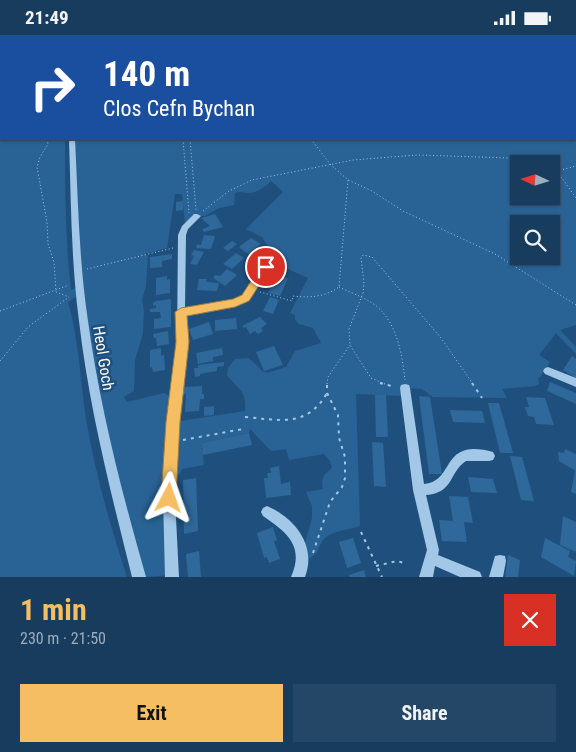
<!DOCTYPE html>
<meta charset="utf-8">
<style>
body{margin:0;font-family:"Roboto Condensed",sans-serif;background:#244767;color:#f1f3f6;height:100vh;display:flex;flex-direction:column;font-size:19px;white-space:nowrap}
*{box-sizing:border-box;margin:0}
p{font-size:16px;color:#9eadbc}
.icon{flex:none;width:28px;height:28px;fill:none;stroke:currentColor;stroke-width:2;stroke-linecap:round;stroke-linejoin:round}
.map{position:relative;height:542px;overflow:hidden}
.details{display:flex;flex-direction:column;background:#173c5e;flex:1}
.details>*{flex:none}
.banner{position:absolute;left:0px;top:0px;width:576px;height:105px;box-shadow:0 1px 4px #0004,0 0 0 1px #365673;background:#1a4fa0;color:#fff;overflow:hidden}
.needle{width:32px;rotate:274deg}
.fabs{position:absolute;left:510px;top:120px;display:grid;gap:10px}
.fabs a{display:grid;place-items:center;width:50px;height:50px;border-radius:0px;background:#173c5e;box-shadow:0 1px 4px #0004,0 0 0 1px #365673;font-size:25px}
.pin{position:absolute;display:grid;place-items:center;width:42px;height:42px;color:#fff;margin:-21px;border:2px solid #fff;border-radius:50%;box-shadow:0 1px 5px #0007}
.me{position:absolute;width:55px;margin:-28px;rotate:4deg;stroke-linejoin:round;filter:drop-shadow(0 0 4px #0008)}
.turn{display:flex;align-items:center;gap:18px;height:105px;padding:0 20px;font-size:22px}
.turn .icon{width:65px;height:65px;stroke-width:2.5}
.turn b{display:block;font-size:35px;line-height:42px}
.round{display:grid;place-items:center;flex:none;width:52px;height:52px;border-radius:0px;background:#244767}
.summary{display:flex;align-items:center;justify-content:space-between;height:85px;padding:0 20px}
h1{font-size:30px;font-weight:700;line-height:38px;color:#f5be62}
.primary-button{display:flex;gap:10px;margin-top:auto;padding:10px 20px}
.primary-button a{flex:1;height:58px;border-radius:0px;background:#f5be62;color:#111;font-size:20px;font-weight:700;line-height:58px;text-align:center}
.primary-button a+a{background:#244767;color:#f1f3f6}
.status{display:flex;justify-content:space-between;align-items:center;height:35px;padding:0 25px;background:#173c5e;direction:ltr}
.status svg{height:14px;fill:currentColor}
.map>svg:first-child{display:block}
.green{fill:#296395;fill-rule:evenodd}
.building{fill:#2f689a}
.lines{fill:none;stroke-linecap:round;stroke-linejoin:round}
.path-far1{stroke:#a2c7e7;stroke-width:1;stroke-dasharray:1 2.5;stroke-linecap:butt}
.path{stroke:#a2c7e7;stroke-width:2;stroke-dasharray:3 5;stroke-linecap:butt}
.minor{fill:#a2c7e7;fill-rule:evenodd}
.route{fill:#f5be62;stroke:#9f7c40}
.labels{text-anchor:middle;stroke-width:5;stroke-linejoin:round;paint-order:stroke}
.street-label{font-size:16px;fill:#fff;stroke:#1f507d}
</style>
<div class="status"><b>21:49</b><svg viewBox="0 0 49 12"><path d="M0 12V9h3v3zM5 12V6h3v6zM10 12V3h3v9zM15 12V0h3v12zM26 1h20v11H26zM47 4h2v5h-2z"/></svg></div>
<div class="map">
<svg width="576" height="542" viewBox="0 0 576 542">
<rect width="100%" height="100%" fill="#1f507d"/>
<g class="green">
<path d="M 0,0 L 57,0 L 1,1 L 1,104 L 65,104 C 65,154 65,204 71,255 L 79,251 L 80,259 L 68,267 C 79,305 80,345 86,384 C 95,438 110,490 127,542 L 0,542 Z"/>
<path d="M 64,0 L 576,0 L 576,290 L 560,295 L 576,312 L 576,319 L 556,298 L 539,320 L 550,327 L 540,342 L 538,343 L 539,349 L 535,351 L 502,354 L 507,363 L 433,362 L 422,354 L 405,353 L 401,361 L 356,359 L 360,491 C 349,495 334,495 325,503 C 317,511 321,518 308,524 L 304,512 L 312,483 L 312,471 L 306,457 L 323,454 C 321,443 323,440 332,433 L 330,426 L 324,419 L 289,425 L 286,414 L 271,416 L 250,394 L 249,398 L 202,408 L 204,430 L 182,434 L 180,439 L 170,441 L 172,540 L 145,542 L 106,401 L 80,239 L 74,104 L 575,104 L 575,1 ZM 519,129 L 551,129 L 551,161 L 519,161 ZM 271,146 L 283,157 L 246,194 L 262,202 L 279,230 L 308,243 L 290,278 L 295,280 L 295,285 L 299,289 L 313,293 L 321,308 L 295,316 L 286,332 C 256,342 269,338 248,323 L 235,324 L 228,333 L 227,340 C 238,355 247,354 245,376 L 174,387 L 176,360 L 170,361 L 164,358 L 127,367 L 124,362 L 134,356 L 135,325 L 143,298 L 144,276 L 142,265 L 146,251 L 148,221 L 144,219 L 167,213 L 175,159 L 182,159 L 185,188 L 193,181 L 205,181 L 219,173 L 234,170 L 235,158 C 241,156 242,158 248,158 C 257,158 265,152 271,146 ZM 519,189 L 551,189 L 551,221 L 519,221 Z"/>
</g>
<g class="building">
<path d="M 183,166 L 183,175 L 176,176 L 176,167 Z"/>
<path d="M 215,179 L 223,192 L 204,197 L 202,194 L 210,191 L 201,183 Z"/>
<path d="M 204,200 L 215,201 L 211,214 L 196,213 L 197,209 L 201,210 Z"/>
<path d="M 251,203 L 261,209 L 248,219 L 239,212 Z"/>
<path d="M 232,206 L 237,209 L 228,216 L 223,213 Z"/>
<path d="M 194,215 L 204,217 L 197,230 L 190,229 L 194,221 L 191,220 Z"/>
<path d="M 236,218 L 244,223 L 232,234 L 223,229 Z"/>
<path d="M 172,219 L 172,224 L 162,226 L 162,232 L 150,233 L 150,222 Z"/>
<path d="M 227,234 L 237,240 L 225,251 L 213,243 L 215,240 L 220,241 Z"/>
<path d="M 167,241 L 167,245 L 170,244 L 170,258 L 156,260 L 156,243 Z"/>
<path d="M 277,241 L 288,243 L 280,261 L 268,258 Z"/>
<path d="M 199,244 L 207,244 L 206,247 L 219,248 L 217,256 L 197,255 Z"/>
<path d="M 270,262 L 279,265 L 273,279 L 263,276 Z"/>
<path d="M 171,264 L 171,292 L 154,294 L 154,284 L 161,283 L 160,277 L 150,277 L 150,274 L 156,273 L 156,270 L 153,271 L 153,268 L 156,266 Z"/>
<path d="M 260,282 L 267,289 L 261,293 L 263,296 L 258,299 L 255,296 L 250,299 L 246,292 L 244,293 L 242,291 Z"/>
<path d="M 236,283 L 237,294 L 215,296 L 215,285 Z"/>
<path d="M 209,287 L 213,299 L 193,305 L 189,294 Z"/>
<path d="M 168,296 L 169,309 L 157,311 L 156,303 L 154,303 L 153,299 Z"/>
<path d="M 274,311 L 283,330 L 264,336 L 256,317 Z"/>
<path d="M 161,313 L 161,321 L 164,320 L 165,335 L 153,337 L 152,332 L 150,333 L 150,315 Z"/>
<path d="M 222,313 L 223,320 L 213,322 L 213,326 L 198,329 L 196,318 Z"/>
<path d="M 572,321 L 576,324 L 576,343 L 563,335 Z"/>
<path d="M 224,327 L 224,331 L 217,332 L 217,336 L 200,339 L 200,341 L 195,342 L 194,333 L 198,333 L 198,330 Z"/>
<path d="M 550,347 L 576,358 L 576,369 L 547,356 Z"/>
<path d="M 202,351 L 202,358 L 204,360 L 204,364 L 200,364 L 199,376 L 185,377 L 186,359 L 182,360 L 183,352 Z"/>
<path d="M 375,360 L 386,360 L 388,402 L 376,402 Z"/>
<path d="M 419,361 L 430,362 L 442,439 L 429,439 Z"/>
<path d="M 526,362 L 545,363 L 554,390 L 536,389 L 534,382 L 528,381 L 525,372 L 529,372 Z"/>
<path d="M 488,368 L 499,368 L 513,418 L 500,418 Z"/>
<path d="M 214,371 L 214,380 L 204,381 L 204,372 Z"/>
<path d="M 450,375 L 482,376 L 485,388 L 453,387 Z"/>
<path d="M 249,398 L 252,410 L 203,420 L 202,408 Z"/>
<path d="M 372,407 L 383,408 L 386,452 L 374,451 Z"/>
<path d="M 565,414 L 576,419 L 576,436 L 559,426 L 558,417 L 564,418 Z"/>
<path d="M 510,421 L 522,422 L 534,466 L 521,465 Z"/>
<path d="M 279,431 L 281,449 L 290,447 L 291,460 L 266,463 L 264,443 L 268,443 L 267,438 L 271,438 L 270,433 Z"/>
<path d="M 575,436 L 576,436 L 576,459 L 571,457 Z"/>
<path d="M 468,442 L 493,444 L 497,458 L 471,457 Z"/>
<path d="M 196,443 L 198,496 L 184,499 L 183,445 Z"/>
<path d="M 449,461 L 468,462 L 473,488 L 464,487 L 467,507 L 442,506 L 439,485 L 453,486 Z"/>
<path d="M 563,481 L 576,487 L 576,517 L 560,510 Z"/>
<path d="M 273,492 L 277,505 L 274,506 L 280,524 L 269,528 L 267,522 L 264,523 L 257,498 Z"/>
<path d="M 353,503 L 361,528 L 347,533 L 339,507 Z"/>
<path d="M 545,503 L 570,516 L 568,522 L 576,526 L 574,541 L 541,522 Z"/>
<path d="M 199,516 L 201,542 L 188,542 L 186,519 Z"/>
<path d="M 508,520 L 520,525 L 518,542 L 505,542 Z"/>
<path d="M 364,535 L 366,542 L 350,542 L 349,540 Z"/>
</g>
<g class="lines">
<g class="path-far1">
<path d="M 141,0 L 143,1"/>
<path d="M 207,0 L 209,1"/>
<path d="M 47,104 L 48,109 L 40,122 L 37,132 L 47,187 L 48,209 L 54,227 L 56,257 L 69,262"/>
<path d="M 183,104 L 189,178"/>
<path d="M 190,104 L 196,175"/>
<path d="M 311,104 L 330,129 L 348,145 L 372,156 L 403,176 L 495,219 L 576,270"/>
<path d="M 551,131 L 557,136 L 576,131"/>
<path d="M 557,136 L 576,163"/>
<path d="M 203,176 L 229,156 L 252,145 L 353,125 L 417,120 L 541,124 L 549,129"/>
<path d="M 87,234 L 173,213"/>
<path d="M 339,252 C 351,258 364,262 375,270 C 397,287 402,319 405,345"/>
<path d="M 260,257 L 292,266 L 293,261 C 310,263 325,262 339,252 L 348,145"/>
<path d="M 0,276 L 69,250"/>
<path d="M 0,326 L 28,292 L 69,262"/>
<path d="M 327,349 L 328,342 L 350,310"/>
<path d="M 385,349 L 371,343 L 350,310 L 349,294 L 363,258 L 364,248 L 361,223 L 363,220 L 372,222 L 441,303 L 473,349"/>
</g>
<g class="path">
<path d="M 380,348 L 395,352"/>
<path d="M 472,348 L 482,363"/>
<path d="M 245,382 C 280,385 307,393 327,358"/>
<path d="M 183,405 L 243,394"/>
<path d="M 361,497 L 382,542"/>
<path d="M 313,518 L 330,467 L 342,452 L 345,443 L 345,422 L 339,403 L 338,380 L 327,358 L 327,348"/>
<path d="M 376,531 L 397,526 L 404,528"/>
</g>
<g class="minor">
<path d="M 61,0 L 66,0 L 66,1 L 62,1 Z"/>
<path d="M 69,104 L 75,104 C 78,165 79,226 88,286 C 100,373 122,458 146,542 L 132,542 C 111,458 89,373 79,286 C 71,225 71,165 69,104 Z"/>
<path d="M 194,179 L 197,179 L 201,181 L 188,194 L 186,200 L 185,273 L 234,265 L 243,261 L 263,230 L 269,230 L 270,232 L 249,265 L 235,271 L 186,280 L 187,307 L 178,387 L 175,463 L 179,542 L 165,542 L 163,463 L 168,387 L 177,307 L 178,200 L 182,191 Z"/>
<path d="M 548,332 L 576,343 L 576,352 L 545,339 L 543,336 L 545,333 Z"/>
<path d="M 405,349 L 409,350 L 410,353 L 424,449 C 451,447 443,415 473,414 C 480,414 487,415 493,417 L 495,421 L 493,425 L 489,426 L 466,426 C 449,437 454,458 426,460 L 439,515 L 438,520 L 480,537 L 482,542 L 460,542 L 435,531 L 433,542 L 419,542 L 427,515 L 413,455 L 400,353 L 401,350 Z"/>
<path d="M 267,471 C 295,483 317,511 305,542 L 291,542 C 305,510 286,497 263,481 L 261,477 L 263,473 Z"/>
<path d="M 500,520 L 505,521 L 506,526 L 503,542 L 489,542 L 495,521 Z"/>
</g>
</g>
<path class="route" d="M 266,228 L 271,232 L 249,266 L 235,272 L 187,281 L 189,307 L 180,387 L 176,463 L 174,469 L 169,471 L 163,469 L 161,463 L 166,387 L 176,307 L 175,277 L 181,273 L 233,264 L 242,260 L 262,229 Z"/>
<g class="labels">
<g class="street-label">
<text transform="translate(104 323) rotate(81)" y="6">Heol Goch</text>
</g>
</g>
</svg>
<div class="fabs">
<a><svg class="needle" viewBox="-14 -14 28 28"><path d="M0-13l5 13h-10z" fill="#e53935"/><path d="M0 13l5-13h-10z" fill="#9eadbc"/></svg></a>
<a><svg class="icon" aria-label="search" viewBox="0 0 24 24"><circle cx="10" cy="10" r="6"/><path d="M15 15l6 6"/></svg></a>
</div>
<div class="pin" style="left:266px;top:232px;background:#d93025"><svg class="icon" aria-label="arrive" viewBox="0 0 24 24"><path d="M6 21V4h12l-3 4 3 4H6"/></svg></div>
<svg class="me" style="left:169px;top:463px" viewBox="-20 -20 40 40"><path d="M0-17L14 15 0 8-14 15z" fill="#f5be62" stroke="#fff" stroke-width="4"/></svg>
<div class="banner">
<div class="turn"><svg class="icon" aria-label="right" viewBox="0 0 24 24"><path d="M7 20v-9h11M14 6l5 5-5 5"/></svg><div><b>140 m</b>Clos Cefn Bychan</div></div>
</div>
</div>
<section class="details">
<div class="summary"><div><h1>1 min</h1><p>230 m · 21:50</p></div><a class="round" style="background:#d93025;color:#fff"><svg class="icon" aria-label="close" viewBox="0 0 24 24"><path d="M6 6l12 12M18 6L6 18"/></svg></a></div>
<div class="primary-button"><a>Exit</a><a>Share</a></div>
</section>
